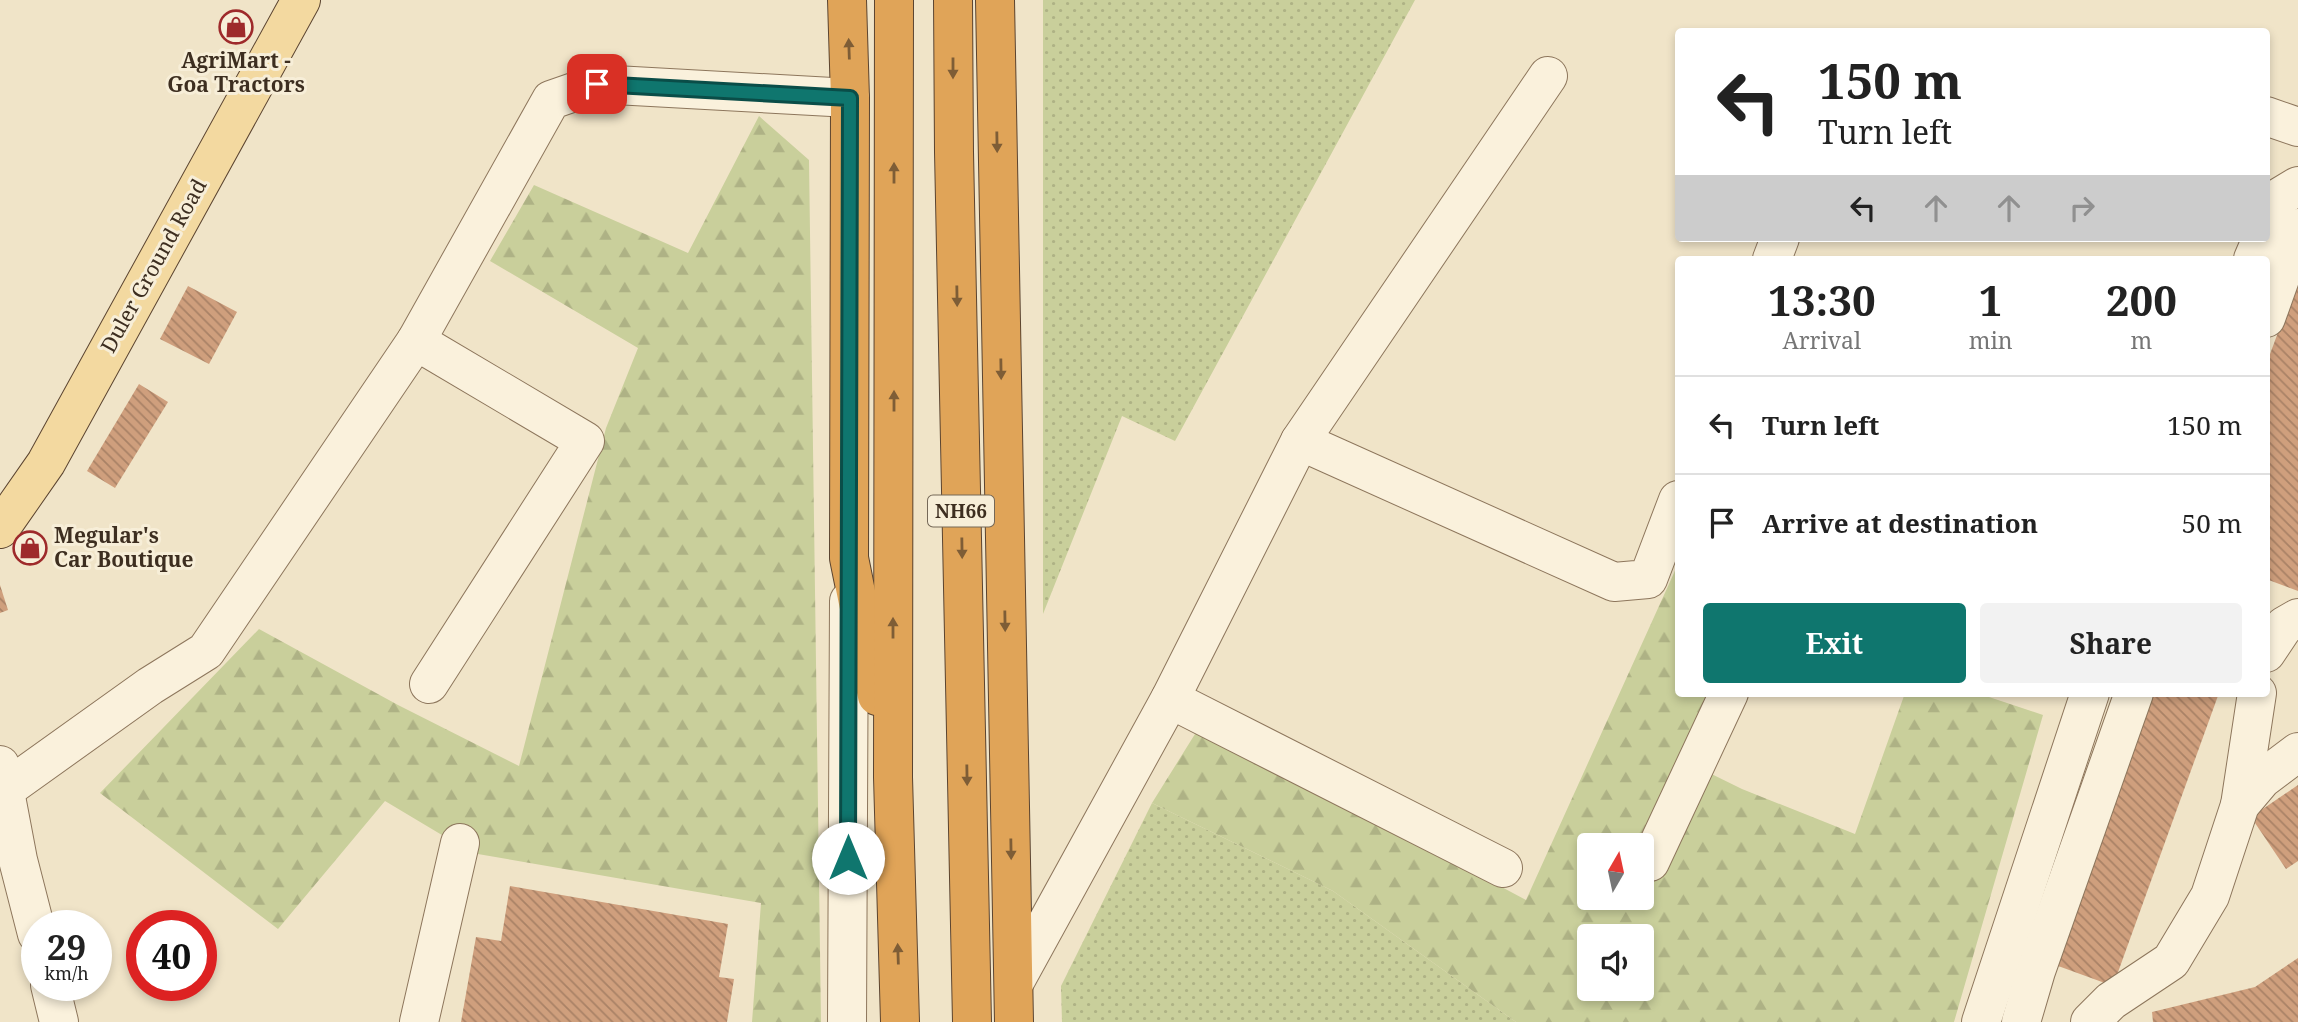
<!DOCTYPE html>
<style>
body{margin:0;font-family:"Noto Serif",serif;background:#f2f2f2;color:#222;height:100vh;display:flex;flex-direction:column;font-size:26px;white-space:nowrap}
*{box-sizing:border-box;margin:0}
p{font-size:23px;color:#767676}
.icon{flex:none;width:38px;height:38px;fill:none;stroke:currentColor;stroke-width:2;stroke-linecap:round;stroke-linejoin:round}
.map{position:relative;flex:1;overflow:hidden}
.sheet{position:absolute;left:1675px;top:256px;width:595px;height:441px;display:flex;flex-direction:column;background:#fff;border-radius:7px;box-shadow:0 4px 10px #0003}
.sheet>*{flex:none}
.banner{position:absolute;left:1675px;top:28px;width:595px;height:214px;border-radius:7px;box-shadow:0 4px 10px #0003;background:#fff;color:#222;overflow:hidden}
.needle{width:46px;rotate:9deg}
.controls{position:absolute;left:1577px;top:833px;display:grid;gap:14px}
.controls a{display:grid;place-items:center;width:77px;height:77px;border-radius:7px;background:#fff;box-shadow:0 4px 10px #0003;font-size:35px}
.speed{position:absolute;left:21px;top:910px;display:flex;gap:14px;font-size:35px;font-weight:700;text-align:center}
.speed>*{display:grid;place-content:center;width:91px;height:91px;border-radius:50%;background:#fff;box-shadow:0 4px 10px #0003;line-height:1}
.speed small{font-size:18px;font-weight:400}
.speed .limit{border:10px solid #d22;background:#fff;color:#111}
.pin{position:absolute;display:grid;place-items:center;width:60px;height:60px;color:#fff;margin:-30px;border-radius:14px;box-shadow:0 4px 10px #0006}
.me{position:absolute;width:77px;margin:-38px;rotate:0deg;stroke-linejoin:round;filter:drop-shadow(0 0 5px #0008)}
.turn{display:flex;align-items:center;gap:24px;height:147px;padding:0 28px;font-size:32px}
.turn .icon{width:91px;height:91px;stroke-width:2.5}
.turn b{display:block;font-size:49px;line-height:60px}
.lanes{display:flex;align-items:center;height:66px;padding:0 28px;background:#0003;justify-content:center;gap:35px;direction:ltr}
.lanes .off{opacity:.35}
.eta{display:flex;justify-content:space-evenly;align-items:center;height:119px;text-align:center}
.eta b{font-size:42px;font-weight:700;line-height:49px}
.button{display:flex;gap:14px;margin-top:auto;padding:14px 28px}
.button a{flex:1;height:80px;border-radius:7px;background:#0f766e;color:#fff;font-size:28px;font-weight:700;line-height:80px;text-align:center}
.button a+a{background:#f2f2f2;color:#222}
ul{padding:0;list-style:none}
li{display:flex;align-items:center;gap:21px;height:98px;padding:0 28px;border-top:2px solid #e0e0e0}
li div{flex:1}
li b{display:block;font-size:26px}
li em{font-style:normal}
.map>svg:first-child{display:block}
.grass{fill:url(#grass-dots)}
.forest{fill:url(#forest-firs);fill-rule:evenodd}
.building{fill:url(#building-back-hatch)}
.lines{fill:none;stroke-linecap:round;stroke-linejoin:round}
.minor-casing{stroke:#8d765c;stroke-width:40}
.major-casing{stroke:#5b4430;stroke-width:40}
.highway-casing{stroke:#5b4430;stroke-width:40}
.minor{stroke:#faf1dc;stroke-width:38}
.major{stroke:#f3d9a0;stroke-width:38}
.highway{stroke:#e0a458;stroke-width:38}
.oneway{fill:#7e5d36}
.route-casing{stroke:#0a4d48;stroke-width:18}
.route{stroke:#0f766e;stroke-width:12}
.labels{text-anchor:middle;stroke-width:6;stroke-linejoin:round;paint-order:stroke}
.shield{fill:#f7eed8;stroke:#756857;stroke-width:2}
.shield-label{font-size:19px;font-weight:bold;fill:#3d2e20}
.poi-label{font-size:21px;font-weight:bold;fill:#3d2e20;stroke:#f7eed8}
.street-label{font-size:21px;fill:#3d2e20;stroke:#f7eed8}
</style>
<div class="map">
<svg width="2298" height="1022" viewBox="0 0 2298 1022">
<defs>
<pattern id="grass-dots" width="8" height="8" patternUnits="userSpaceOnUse" patternTransform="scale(1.75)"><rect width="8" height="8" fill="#c9cf9b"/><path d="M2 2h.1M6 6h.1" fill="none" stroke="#aeb285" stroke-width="1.8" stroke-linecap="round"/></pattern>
<pattern id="forest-firs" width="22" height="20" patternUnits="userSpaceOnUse" patternTransform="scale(1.75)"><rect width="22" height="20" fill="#c9cf9b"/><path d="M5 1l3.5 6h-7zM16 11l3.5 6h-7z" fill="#aeb285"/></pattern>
<pattern id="building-back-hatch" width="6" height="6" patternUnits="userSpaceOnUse" patternTransform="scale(1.75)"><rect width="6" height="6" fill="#cf9f7d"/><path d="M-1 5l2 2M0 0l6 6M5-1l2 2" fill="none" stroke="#a98266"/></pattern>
</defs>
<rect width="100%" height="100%" fill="#f0e4c8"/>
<g class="grass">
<path d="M 1043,0 L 1415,0 L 1175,441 L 1122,416 L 1043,614 Z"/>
<path d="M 1152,803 L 1333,891 L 1516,1022 L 1062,1022 L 1061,986 Z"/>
</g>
<g class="forest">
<path d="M 759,116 L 809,160 L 821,1022 L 752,1022 L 761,903 L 472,853 L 385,801 L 278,929 L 100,793 L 259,629 L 398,705 L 519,766 L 606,428 L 638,348 L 490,261 L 534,185 L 688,253 Z"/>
<path d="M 1678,564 L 1678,693 L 1712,693 L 1681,759 L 1742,789 L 1855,834 L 1905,693 L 1977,693 L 2043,715 L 1954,1022 L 1516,1022 L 1333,891 L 1152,803 L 1200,726 L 1526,900 ZM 1589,845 L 1642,845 L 1642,898 L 1589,898 ZM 1589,936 L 1642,936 L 1642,989 L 1589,989 Z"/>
</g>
<g class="building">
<path d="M 2298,278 L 2298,591 L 2266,579 L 2266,365 Z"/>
<path d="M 188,286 L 237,312 L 209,364 L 160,339 Z"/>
<path d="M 139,384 L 168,402 L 115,488 L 87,471 Z"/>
<path d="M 0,585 L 8,610 L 0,613 Z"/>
<path d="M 2148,693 L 2219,693 L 2113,986 L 2050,963 Z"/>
<path d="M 2298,785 L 2298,861 L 2286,869 L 2251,817 Z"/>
<path d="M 510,886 L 728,924 L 719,977 L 734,979 L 727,1022 L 461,1022 L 476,937 L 501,941 Z"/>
<path d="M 2298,958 L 2298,1022 L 2153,1022 L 2152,1012 L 2255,987 Z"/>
</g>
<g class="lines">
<defs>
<g id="minor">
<path d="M 2266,116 L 2298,127"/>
<path d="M 2266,227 L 2278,198 L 2298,186"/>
<path d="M 1772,259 L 1780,238"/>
<path d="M 2253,259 L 2262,238"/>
<path d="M 2266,318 L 2298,228"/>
<path d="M 416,341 L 585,441 L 429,684"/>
<path d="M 1300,441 L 1614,582 L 1648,579 L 1678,500"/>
<path d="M 2266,653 L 2284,626 L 2298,618"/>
<path d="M 1170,699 L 1503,868"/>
<path d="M 0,765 L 18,860 L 37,934"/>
<path d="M 6,789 L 150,686 L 206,651 L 416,341 L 551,100 L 597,84 L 850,98"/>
<path d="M 2240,805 L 2257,693"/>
<path d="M 1650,862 L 1729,693"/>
<path d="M 1014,983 L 1170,699 L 1300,441 L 1548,76"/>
<path d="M 50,985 L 59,1022"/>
<path d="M 419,1022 L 460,843"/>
<path d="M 847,1022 L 849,601"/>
<path d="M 1981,1022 L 2090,693"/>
<path d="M 2021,1022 L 2036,971 L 2134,693"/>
<path d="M 2090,1022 L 2111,1001 L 2171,961 L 2210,896 L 2240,805 L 2262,779 L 2298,752"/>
</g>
<path id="major" d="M 0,529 L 46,463 L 301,0"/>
<g id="highway">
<path d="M 847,0 L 850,98 L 849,558 L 877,696"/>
<path d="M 894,0 L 893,777 L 900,1022"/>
<path d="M 953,0 L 954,152 L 972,1022"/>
<path d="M 995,0 L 1014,1022"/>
</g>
</defs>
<use href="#minor" class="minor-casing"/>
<use href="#major" class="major-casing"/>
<use href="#highway" class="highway-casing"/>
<use href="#minor" class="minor"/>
<use href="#major" class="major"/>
<use href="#highway" class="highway"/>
</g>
<defs><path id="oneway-solid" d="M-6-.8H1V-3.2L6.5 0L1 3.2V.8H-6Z" transform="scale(1.75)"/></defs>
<g class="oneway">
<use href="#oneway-solid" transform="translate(849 49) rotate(-92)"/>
<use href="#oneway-solid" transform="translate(953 68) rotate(90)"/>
<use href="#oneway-solid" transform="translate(997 142) rotate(89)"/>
<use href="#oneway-solid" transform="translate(894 173) rotate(-90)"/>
<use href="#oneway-solid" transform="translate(957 296) rotate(89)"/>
<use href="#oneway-solid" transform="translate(1001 369) rotate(89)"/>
<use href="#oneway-solid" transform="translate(894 401) rotate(-90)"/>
<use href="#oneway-solid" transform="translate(962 548) rotate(89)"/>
<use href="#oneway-solid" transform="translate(1005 621) rotate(89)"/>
<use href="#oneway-solid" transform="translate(893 628) rotate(-90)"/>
<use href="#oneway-solid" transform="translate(967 775) rotate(89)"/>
<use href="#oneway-solid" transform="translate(1011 849) rotate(89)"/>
<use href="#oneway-solid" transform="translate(898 954) rotate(-92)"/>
</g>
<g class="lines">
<defs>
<path id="route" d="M 597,84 L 850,98 L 848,858"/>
</defs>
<use href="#route" class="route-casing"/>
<use href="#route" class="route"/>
</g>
<defs>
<symbol id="shop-ring" viewBox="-11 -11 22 22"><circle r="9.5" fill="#f7eed8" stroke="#9e2a2b" stroke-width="1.5"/><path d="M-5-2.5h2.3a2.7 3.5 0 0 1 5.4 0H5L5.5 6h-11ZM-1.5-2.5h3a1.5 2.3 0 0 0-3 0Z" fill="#9e2a2b"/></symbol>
</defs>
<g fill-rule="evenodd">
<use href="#shop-ring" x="217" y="8" width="38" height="38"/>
<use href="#shop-ring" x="11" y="529" width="38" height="38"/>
</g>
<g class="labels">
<rect class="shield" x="928" y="495.5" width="66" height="31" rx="5"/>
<g class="shield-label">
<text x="961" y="518">NH66</text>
</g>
<g class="poi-label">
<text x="236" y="68">AgriMart -<tspan x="236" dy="24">Goa Tractors</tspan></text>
<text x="54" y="543" text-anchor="start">Megular's<tspan x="54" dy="24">Car Boutique</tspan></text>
</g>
<g class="street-label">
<text transform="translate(154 266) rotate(-61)" y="7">Duler Ground Road</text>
</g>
</g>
</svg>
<div class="controls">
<a><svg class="needle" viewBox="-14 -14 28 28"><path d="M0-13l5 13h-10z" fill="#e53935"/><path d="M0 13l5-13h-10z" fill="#767676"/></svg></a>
<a><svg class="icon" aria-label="sound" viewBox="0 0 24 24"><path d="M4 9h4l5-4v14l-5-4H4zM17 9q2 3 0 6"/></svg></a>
</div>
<div class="speed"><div>29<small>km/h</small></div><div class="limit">40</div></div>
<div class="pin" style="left:597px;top:84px;background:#d93025"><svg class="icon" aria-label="arrive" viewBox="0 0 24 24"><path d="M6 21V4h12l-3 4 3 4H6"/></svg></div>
<svg class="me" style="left:848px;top:858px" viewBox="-20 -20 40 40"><circle r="19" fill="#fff"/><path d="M0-13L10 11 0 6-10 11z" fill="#0f766e"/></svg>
<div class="banner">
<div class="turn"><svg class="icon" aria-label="left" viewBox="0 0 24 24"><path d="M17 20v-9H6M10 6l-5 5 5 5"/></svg><div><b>150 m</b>Turn left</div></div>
<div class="lanes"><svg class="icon" aria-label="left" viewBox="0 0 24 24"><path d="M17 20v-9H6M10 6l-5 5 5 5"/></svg><svg class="icon off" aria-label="ahead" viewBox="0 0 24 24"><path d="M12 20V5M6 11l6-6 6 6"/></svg><svg class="icon off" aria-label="ahead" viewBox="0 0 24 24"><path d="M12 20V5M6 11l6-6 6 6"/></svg><svg class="icon off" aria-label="right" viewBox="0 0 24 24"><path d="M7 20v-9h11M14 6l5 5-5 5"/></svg></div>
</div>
<section class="sheet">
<div class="eta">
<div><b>13:30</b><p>Arrival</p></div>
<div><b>1</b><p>min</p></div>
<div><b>200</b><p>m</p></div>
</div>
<ul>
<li><svg class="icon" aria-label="left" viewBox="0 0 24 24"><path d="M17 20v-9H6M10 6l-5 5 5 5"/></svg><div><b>Turn left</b></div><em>150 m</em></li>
<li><svg class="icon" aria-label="arrive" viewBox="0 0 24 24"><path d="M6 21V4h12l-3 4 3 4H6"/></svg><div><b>Arrive at destination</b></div><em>50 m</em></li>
</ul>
<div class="button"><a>Exit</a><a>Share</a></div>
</section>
</div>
